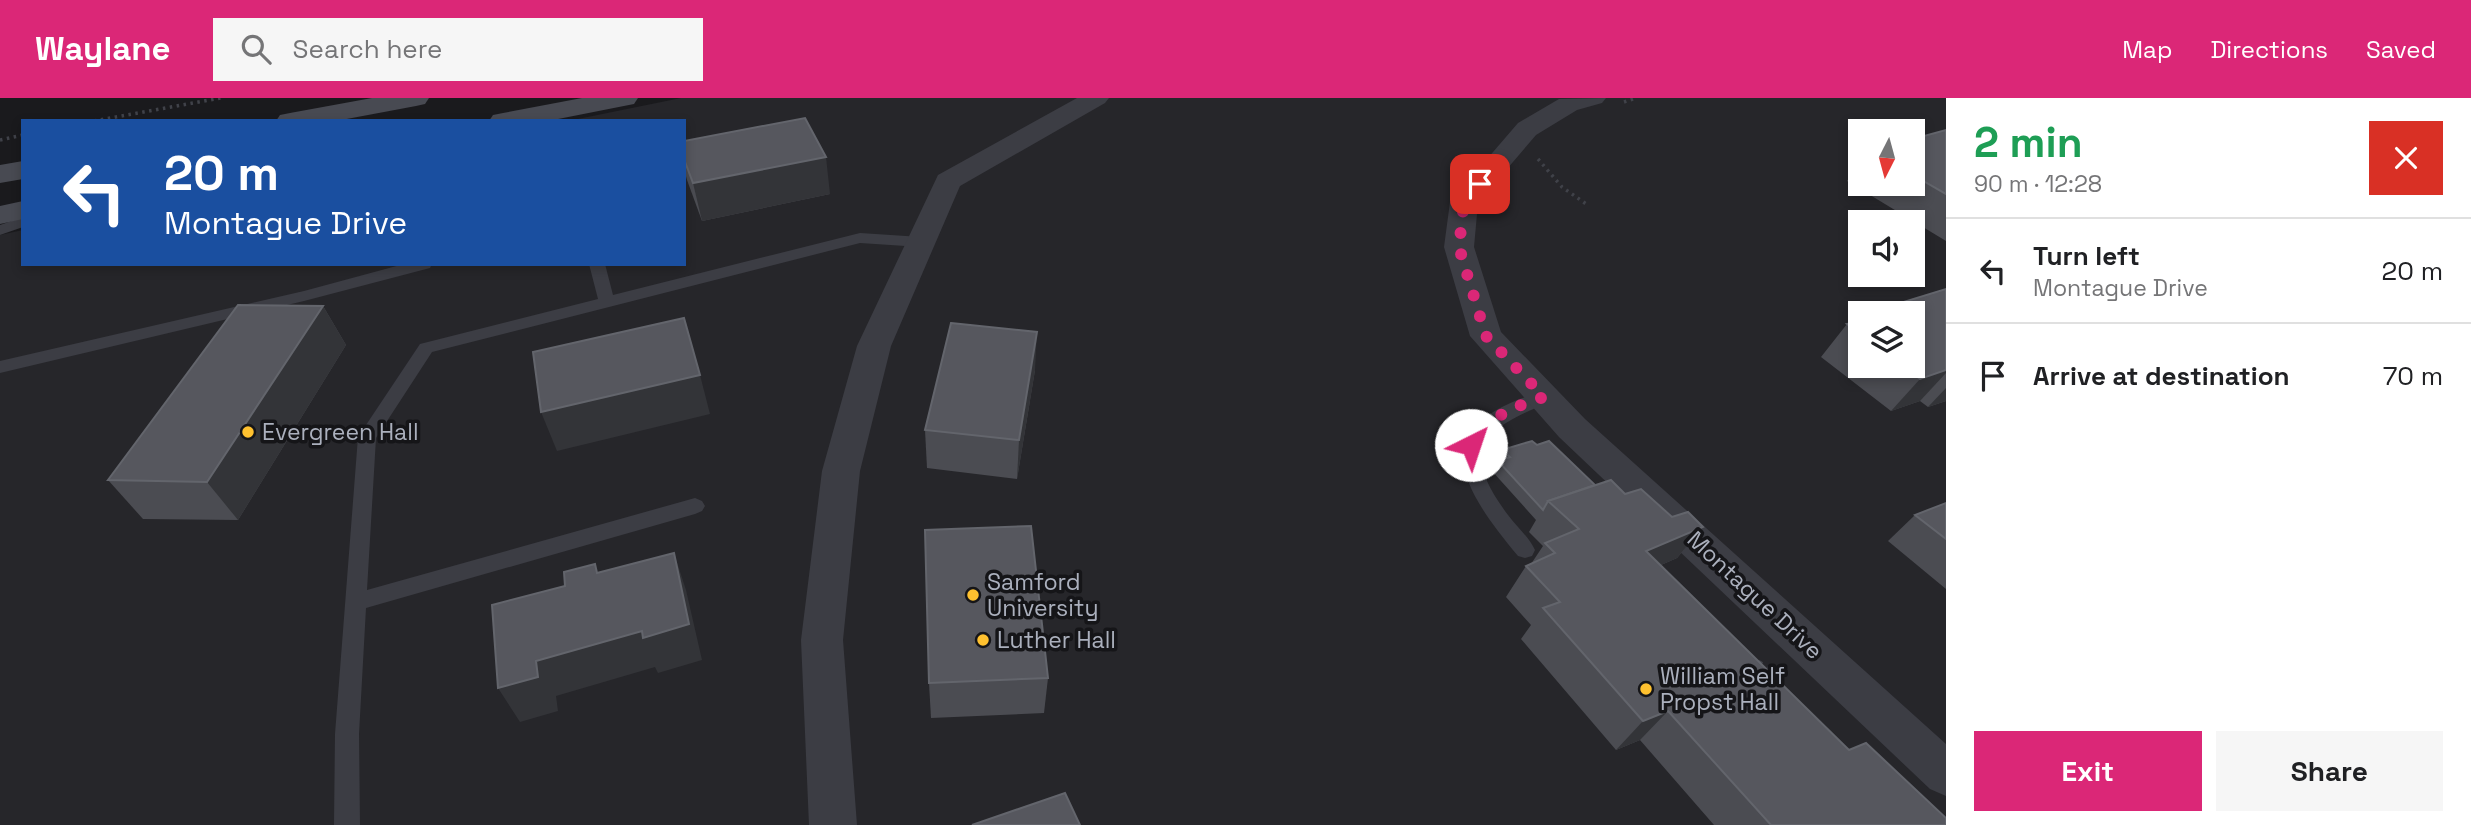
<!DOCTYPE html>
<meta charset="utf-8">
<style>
body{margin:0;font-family:"Space Grotesk",sans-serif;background:#f6f6f6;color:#202124;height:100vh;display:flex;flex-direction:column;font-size:26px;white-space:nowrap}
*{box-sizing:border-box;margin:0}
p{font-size:23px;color:#757577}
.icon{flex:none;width:38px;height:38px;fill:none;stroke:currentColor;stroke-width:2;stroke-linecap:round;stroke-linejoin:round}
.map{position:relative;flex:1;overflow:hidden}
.side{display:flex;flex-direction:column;background:#fff;width:525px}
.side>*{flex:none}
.hud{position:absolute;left:21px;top:21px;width:665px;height:147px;border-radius:0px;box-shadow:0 4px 10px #0003;background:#1a4fa0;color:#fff;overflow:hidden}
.needle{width:46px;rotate:186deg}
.fabs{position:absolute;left:1848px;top:21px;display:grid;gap:14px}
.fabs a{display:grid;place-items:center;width:77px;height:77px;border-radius:0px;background:#fff;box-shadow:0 4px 10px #0003;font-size:35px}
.pin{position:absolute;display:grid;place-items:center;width:60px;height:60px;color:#fff;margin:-30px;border-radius:14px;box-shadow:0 4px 10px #0006}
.me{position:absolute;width:77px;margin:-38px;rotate:41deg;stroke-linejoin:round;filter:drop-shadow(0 0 5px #0008)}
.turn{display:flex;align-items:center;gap:24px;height:147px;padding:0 28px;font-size:32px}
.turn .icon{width:91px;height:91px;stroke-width:2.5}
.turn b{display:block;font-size:49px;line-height:60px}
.round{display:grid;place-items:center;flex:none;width:74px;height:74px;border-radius:0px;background:#f6f6f6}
.overview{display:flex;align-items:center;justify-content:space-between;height:119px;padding:0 28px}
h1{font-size:42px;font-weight:700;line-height:52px;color:#1e9e55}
.primary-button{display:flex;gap:14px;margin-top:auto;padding:14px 28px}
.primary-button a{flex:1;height:80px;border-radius:0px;background:#db2777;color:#fff;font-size:28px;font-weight:700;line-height:80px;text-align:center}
.primary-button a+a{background:#f6f6f6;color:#202124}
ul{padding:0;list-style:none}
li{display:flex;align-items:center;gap:21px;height:105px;padding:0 28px;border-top:2px solid #e0e0e0}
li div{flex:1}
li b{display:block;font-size:26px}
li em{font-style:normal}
header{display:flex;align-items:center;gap:42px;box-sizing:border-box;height:98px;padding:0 35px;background:#db2777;color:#fff}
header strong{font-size:33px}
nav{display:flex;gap:38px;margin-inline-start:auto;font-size:24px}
.search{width:490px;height:63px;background:#f6f6f6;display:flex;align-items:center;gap:18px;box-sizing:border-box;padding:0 24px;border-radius:0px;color:#757577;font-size:26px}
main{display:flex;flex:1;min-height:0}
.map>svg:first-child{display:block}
.built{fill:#26262a;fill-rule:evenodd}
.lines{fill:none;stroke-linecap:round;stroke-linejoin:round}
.path-far1{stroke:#404249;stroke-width:3.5;stroke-dasharray:2.5 4.5;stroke-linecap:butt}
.path{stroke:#404249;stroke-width:5;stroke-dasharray:4.5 6;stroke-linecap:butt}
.service{fill:#3c3d44;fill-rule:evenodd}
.minor{fill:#3c3d44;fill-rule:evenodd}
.secondary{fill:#484a52;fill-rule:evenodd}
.wall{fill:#4b4c52}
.shaded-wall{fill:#333438}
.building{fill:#56575e;stroke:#63656c;stroke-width:2}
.route{stroke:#db2777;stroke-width:12;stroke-dasharray:0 21.6}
.poi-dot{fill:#ffc12f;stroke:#151518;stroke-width:2.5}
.labels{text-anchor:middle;stroke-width:7;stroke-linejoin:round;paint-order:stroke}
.poi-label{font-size:23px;fill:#abb0bd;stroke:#151518;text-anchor:start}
.street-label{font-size:23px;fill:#abb0bd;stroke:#151518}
</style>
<header>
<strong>Waylane</strong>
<div class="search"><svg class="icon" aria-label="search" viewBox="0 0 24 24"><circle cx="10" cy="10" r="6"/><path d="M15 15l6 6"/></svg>Search here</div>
<nav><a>Map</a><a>Directions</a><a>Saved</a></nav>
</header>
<main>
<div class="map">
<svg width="1946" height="727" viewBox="0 0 1946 727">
<rect width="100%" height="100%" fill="#1a1a1d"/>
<path class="built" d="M 681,0 L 1946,0 L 1946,727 L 0,727 L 0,137 L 23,132 L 23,166 L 684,166 L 684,23 L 568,23 ZM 1860,33 L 1913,33 L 1913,86 L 1860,86 ZM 1860,124 L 1913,124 L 1913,177 L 1860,177 ZM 1860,215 L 1913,215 L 1913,268 L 1860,268 Z"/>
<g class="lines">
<g class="path-far1">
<path d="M 1624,4 L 1636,0"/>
<path d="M 94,23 L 221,0"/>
<path d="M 0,42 L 23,37"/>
<path d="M 1538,61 L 1562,89 L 1589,108"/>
</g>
<path class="path" d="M 1758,564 L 1774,574"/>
<g class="service">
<path d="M 23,119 L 23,129 L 0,137 L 0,127 Z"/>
<path d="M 860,135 L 921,139 L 929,144 L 921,149 L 860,145 L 432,254 L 376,340 L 367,492 L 695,400 L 702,403 L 705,408 L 702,413 L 695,416 L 366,510 L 359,636 L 360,727 L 334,727 L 335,636 L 358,339 L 420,246 L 598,201 L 589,166 L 605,166 L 613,197 Z"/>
<path d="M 404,166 L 432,166 L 430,170 L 304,203 L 0,275 L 0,263 L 304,193 Z"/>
<path d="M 1544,293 L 1550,294 L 1553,299 L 1550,304 C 1483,331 1458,351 1508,417 C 1517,429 1529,439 1535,452 L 1532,458 L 1525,460 L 1518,458 C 1456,384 1426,327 1544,293 Z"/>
</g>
<g class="minor">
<path d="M 1077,0 L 1109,0 L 1105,5 L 960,88 L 891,248 L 860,373 L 843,542 L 857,727 L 809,727 L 801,542 L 822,373 L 857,248 L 938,77 Z"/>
<path d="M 1606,0 L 1602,5 L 1577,12 L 1536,37 L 1478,105 L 1474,149 L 1501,234 L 1585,321 L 1946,646 L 1946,698 L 1930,691 L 1559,339 L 1470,238 L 1444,149 L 1450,104 L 1518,25 L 1559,1 Z"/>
</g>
<g class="secondary">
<path d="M 372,0 L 429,0 L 425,6 L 416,8 L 336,23 L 276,23 L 280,17 L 290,15 Z"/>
<path d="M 582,0 L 638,0 L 634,6 L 548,23 L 489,23 L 493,17 L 503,15 Z"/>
<path d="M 23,63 L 23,81 L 0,85 L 0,67 Z"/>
<path d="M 23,103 L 23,121 L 0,126 L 0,108 Z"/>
</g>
</g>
<g class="wall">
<path d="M 1946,32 L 1946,143 L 1847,83 L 1860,65 L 1860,86 L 1913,86 L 1913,41 Z"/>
<path d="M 684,43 L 830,96 L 702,123 L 687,82 L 684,71 Z"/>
<path d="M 1946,191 L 1946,303 L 1928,309 L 1920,303 L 1891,313 L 1821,259 L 1847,226 L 1860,223 L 1860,268 L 1913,268 L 1913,215 L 1871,215 Z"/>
<path d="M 323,208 L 346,247 L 238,422 L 143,421 L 108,382 Z"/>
<path d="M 1035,272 L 1017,381 L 927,370 L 925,332 Z"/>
<path d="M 1537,347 L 1595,387 L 1625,396 L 1672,419 L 1703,429 L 1677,460 L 1661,467 L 1849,652 L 1946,727 L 1714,727 L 1640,642 L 1616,652 L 1521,541 L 1531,527 L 1506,499 L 1526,468 L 1531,466 L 1543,448 L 1529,434 L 1536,422 L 1492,373 L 1502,352 Z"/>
<path d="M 1946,405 L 1946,491 L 1888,443 L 1915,417 Z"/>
<path d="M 1048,580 L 1044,615 L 931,620 L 929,585 Z"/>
</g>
<g class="shaded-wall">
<path d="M 826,59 L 830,96 L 702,123 L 693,85 Z"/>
<path d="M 323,208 L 346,247 L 238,422 L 207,384 Z"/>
<path d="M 1037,234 L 1035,272 L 1017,381 L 1019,342 Z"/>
<path d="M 1946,272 L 1946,275 L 1920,303 L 1891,313 L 1920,281 Z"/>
<path d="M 700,277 L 710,316 L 557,353 L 541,314 Z"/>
<path d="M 1946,290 L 1946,303 L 1928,309 Z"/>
<path d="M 1703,429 L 1677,460 L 1622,484 L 1646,453 Z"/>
<path d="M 674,455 L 686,492 L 702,562 L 658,575 L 655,569 L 556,598 L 558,613 L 520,624 L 498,590 L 536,563 L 642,533 Z"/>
<path d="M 1668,613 L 1640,642 L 1616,652 L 1643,623 Z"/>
</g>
<g class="building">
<path d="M 805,20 L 826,59 L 693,85 L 684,61 L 684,43 Z"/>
<path d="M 1946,32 L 1946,96 L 1913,77 L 1913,41 Z"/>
<path d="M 1946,191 L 1946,272 L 1920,281 L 1903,268 L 1913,268 L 1913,215 L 1873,215 L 1871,214 Z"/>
<path d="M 238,207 L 323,208 L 207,384 L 108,382 Z"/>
<path d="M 684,220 L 700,277 L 541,314 L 533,254 Z"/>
<path d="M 1860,223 L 1860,236 L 1847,226 Z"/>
<path d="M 951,225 L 1037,234 L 1019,342 L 925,332 Z"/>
<path d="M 1532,343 L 1537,347 L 1549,343 L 1595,387 L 1548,403 L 1543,412 L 1498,363 L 1510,359 L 1502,352 Z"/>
<path d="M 1611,382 L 1625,396 L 1641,391 L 1672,419 L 1688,414 L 1703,429 L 1646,453 L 1849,652 L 1866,645 L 1946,720 L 1946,727 L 1771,727 L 1668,613 L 1643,623 L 1543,510 L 1560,504 L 1526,468 L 1555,455 L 1545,445 L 1579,431 L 1548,403 Z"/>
<path d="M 1946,405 L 1946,441 L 1915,417 Z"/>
<path d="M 1031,428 L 1048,580 L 929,585 L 925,432 Z"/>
<path d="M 674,455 L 689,526 L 643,540 L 642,533 L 536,563 L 538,579 L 498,590 L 492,507 L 565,488 L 564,474 L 595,466 L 597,475 Z"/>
<path d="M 1065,695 L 1080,727 L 972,727 Z"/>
</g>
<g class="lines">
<path class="route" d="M 1471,347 C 1491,317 1511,310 1544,299 L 1486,238 L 1464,166 L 1459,149 L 1464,104 L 1480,86"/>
</g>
<g class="poi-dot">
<circle cx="248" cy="334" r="7"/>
<circle cx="973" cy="497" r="7"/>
<circle cx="983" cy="542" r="7"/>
<circle cx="1646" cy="591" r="7"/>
</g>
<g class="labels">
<g class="poi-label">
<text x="262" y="342">Evergreen Hall</text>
<text x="987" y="492">Samford<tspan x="987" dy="26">University</tspan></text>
<text x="997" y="550">Luther Hall</text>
<text x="1660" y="586">William Self<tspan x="1660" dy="26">Propst Hall</tspan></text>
</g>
<g class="street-label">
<text transform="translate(1755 497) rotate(43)" y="8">Montague Drive</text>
</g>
</g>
</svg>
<div class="fabs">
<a><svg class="needle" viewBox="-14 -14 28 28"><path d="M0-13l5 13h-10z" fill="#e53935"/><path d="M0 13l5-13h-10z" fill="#757577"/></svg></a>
<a><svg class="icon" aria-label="sound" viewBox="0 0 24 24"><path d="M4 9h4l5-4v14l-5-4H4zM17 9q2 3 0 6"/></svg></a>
<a><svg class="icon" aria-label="layers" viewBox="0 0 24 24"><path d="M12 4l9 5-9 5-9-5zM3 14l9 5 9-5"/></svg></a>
</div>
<div class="pin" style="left:1480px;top:86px;background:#d93025"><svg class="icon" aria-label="arrive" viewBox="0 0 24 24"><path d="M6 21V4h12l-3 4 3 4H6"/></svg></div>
<svg class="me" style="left:1471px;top:347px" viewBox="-20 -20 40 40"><circle r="19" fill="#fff"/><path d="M0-13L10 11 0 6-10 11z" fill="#db2777"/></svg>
<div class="hud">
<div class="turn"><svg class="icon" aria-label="left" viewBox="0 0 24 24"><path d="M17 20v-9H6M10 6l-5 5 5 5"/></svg><div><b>20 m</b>Montague Drive</div></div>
</div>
</div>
<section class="side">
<div class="overview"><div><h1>2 min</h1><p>90 m · 12:28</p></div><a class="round" style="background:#d93025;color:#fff"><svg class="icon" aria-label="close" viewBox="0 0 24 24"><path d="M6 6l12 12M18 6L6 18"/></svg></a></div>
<ul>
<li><svg class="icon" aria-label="left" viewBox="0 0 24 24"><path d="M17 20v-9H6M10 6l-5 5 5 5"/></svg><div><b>Turn left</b><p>Montague Drive</p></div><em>20 m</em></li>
<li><svg class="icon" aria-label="arrive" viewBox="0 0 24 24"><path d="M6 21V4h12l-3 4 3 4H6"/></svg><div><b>Arrive at destination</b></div><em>70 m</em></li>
</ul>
<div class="primary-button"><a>Exit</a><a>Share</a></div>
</section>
</main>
